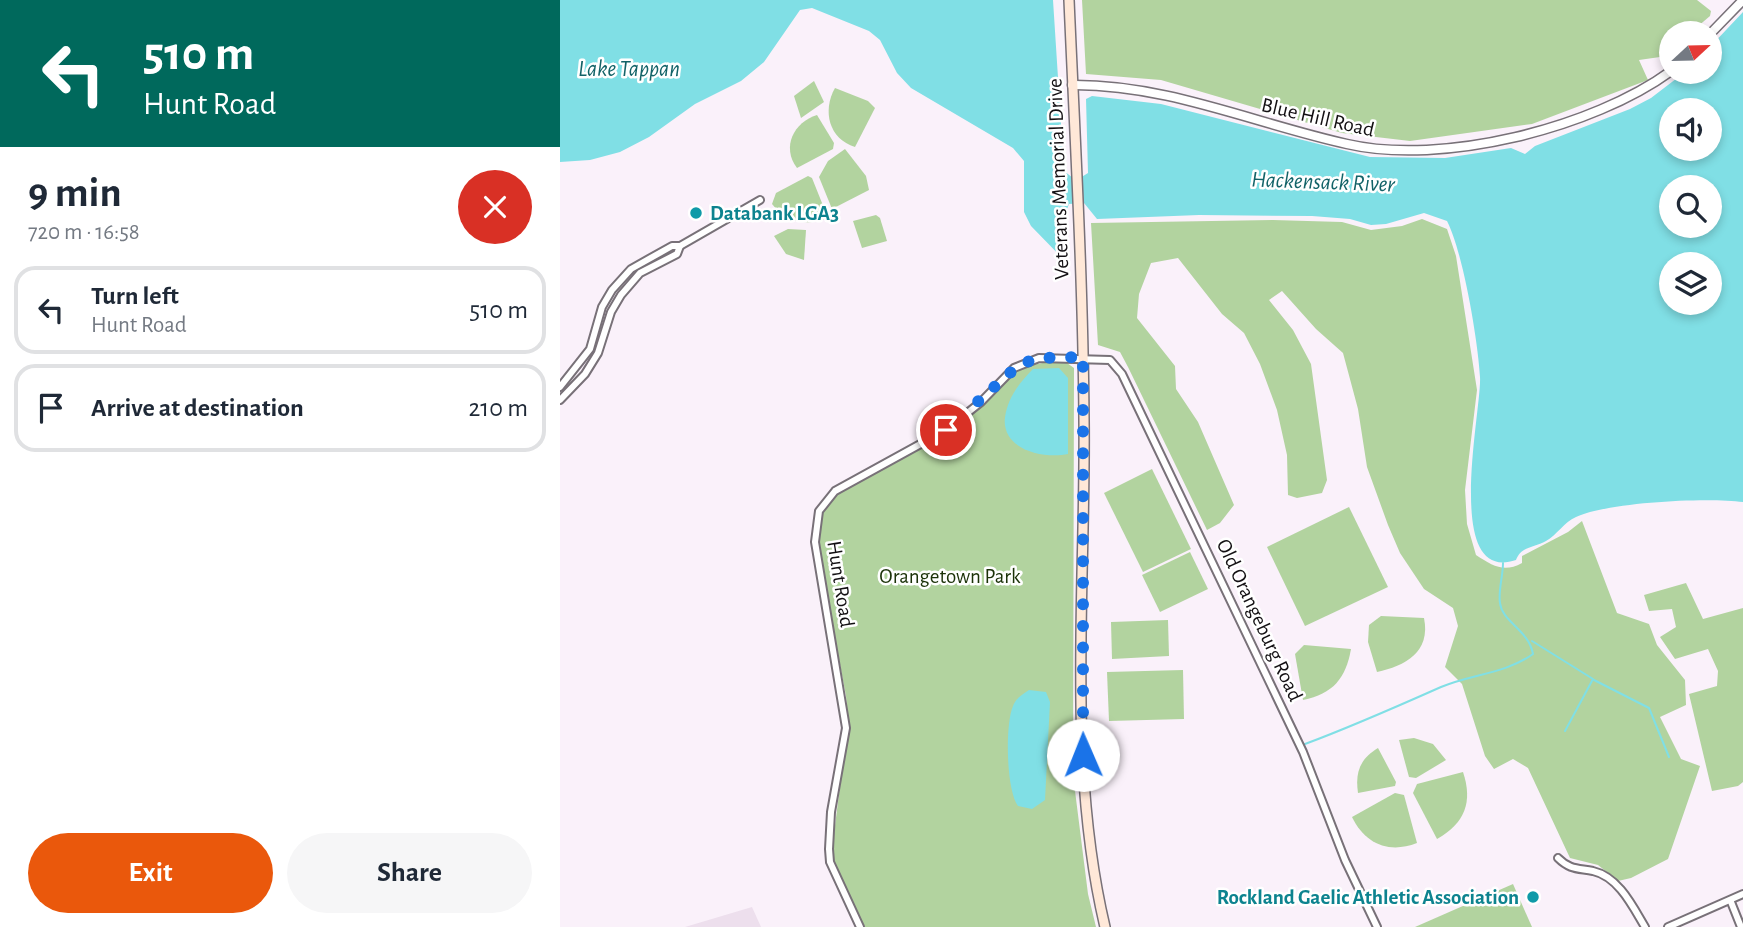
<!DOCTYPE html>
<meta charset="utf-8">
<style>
body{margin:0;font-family:"Alegreya Sans",sans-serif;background:#f6f6f7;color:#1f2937;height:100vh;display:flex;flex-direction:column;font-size:26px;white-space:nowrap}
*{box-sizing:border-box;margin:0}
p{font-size:23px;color:#747a83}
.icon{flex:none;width:38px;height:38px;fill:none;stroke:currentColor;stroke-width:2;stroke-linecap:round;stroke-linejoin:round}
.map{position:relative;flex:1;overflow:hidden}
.sheet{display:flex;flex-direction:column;background:#fff;width:560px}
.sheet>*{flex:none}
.hud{background:#00695c;color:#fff;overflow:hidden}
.needle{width:46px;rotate:68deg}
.tools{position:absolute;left:1099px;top:21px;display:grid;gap:14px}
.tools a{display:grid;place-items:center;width:63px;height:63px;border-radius:50%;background:#fff;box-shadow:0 4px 10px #0003;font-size:35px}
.pin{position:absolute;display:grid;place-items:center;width:60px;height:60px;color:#fff;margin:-30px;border:4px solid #fff;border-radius:50%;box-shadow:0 2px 7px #0007}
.me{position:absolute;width:77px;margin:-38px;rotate:359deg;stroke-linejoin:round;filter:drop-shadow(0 0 5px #0008)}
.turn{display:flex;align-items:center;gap:24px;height:147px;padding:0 28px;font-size:32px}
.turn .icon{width:91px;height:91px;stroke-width:2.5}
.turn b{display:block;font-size:49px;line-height:60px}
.round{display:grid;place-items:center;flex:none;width:74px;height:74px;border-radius:37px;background:#f6f6f7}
.headline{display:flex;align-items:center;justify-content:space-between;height:119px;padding:0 28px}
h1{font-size:42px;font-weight:600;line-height:52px}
.button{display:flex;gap:14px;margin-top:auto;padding:14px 28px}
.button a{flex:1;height:80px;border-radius:42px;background:#ea580c;color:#fff;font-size:28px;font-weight:600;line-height:80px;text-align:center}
.button a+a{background:#f6f6f7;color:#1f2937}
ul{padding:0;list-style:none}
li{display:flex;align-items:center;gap:21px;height:88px;margin:0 14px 10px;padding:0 14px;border:4px solid #e0e1e3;border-radius:21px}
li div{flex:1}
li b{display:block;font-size:26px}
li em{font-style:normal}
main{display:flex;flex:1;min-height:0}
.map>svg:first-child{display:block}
.built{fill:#eddfed}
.green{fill:#b2d39f}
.water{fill:#80dfe5;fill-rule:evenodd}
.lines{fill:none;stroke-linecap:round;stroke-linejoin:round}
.stream{stroke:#80dfe5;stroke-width:2}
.minor-casing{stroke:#787178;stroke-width:10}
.tertiary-casing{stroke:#787178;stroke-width:11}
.secondary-casing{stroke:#787178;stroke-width:12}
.minor{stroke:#fff;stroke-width:6}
.tertiary{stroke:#fff;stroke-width:8}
.secondary{stroke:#ffe8d8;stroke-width:9}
.route{stroke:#1a73e8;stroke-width:12;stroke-dasharray:0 21.6}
.culture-dot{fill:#0f9aa8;stroke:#fff;stroke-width:2.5}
.labels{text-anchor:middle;stroke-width:5;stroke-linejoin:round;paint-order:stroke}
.street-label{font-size:21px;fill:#131013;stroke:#fff}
.culture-label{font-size:21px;font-weight:bold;fill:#0d838f;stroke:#fff;text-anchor:start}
.park-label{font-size:21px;fill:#1b3208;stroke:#fff}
.water-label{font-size:23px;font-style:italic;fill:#136368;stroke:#fff}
</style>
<main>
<section class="sheet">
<div class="hud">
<div class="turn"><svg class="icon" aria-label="left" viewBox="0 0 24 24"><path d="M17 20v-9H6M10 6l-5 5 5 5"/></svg><div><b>510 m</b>Hunt Road</div></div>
</div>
<div class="headline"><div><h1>9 min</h1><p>720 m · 16:58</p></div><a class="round" style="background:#d93025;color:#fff"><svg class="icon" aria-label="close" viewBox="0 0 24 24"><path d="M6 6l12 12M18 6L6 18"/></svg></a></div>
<ul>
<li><svg class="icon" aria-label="left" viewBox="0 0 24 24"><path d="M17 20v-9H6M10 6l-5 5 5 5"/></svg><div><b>Turn left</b><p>Hunt Road</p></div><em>510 m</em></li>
<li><svg class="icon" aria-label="arrive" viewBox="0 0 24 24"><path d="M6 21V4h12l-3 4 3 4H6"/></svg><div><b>Arrive at destination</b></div><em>210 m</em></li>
</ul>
<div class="button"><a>Exit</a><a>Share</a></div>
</section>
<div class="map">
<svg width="1183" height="927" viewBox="0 0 1183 927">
<rect width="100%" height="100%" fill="#faf1fa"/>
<path class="built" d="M 192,907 L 201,927 L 124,927 L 125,927 Z"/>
<g class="green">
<path d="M 522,0 L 1137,0 L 1151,11 L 1150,16 L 1130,33 L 1111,33 L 1111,51 L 1107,56 L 1079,60 L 1088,80 L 972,124 L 850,141 L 782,133 L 601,80 L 526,74 Z"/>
<path d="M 254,81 L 264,102 L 241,118 L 234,96 Z"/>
<path d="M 275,88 L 308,101 L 315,108 L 295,147 C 269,139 262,111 275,88 Z"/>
<path d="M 257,115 L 274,143 L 273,149 L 237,168 C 221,147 234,122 257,115 Z"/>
<path d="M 285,149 L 306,176 L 309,190 L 272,209 L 259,177 L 268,161 Z"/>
<path d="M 248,176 L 252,178 L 268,218 C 247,227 226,222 212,204 L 216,193 Z"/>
<path d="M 316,215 L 320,218 L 327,241 L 302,248 L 293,221 Z"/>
<path d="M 862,219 L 887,229 L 896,256 L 917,390 L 905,490 L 907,524 L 916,555 C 933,566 944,573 962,563 L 962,556 L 1008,532 L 1022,521 L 1057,613 L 1089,624 L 1097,645 L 1125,680 L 1126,705 L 1100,717 L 1121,759 L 1140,766 L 1108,859 L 1071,878 L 1058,881 L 1038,865 L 1010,858 L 968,768 L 953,759 L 934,769 L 925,756 L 902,684 L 885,667 L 898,626 L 893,608 L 864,589 L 840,553 L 828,525 L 807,467 L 798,409 L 783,353 L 756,329 L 722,291 L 709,300 L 733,330 L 751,364 L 767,480 L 762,493 L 737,498 L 728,495 L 727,455 L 717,410 L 700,364 L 684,333 L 662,314 L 618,258 L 591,263 L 579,294 L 577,318 L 615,366 L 616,389 L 638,422 L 674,505 L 660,523 L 647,530 L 568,367 L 560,352 L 538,345 L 531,223 L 713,220 L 782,222 L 811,230 L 842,226 Z"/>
<path d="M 228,229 L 246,230 L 244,260 L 226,254 L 214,236 Z"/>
<path d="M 493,361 L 507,363 L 514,368 L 513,775 L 528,894 L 536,927 L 302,927 L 274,863 L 272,849 L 288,724 L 286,696 L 257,544 L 264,505 L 277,492 L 385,436 L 410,417 L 451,374 L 467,366 Z"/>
<path d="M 592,469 L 631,549 L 583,572 L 544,493 Z"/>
<path d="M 789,507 L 828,587 L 745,626 L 707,547 Z"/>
<path d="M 630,552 L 648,589 L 600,612 L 582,575 Z"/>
<path d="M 1126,583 L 1143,619 L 1183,608 L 1183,782 L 1178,786 L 1152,791 L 1129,694 L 1157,686 L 1158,671 L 1148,649 L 1115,659 L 1100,637 L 1116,627 L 1112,609 L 1089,611 L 1084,595 Z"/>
<path d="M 821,616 L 864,618 C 871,652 845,666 817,672 L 808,642 L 809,625 Z"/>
<path d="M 608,620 L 609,656 L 552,659 L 551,622 Z"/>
<path d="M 744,645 L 791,649 C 786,678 773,694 743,700 L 735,654 Z"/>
<path d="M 623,670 L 624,719 L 549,721 L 547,672 Z"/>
<path d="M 854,738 L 873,744 L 886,760 L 856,778 L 849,777 L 839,740 Z"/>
<path d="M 818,748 L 836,782 L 835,786 L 798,793 C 795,772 800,759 818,748 Z"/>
<path d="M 903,772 C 913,802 905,823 877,839 L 853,793 L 857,784 Z"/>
<path d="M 835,793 L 844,795 L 857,843 C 829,854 805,844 792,817 Z"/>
<path d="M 953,884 L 972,927 L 855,927 Z"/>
</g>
<g class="water">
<path d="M 0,0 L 493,0 L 504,171 L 513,178 L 520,178 L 528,173 L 526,99 L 532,96 L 601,104 L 810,157 L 885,158 L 951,148 L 965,154 L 975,146 L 1070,109 L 1091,98 L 1125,72 L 1150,72 L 1150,47 L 1183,12 L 1183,502 C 1147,497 1048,502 1016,517 C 1004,522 997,535 986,541 C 974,548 961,546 956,560 C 882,585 922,409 920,377 C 918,341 903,252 887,221 L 864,213 L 826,224 L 811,225 L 790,219 L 752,216 L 639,215 L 537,219 L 524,203 L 509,204 L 507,209 L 507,263 L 471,226 L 464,212 L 464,161 L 453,148 L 351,88 L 337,73 L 320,40 L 309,31 L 252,8 L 240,10 L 204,62 L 181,81 L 135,104 L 89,137 L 60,152 L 30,160 L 0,162 ZM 1111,110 L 1150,110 L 1150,149 L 1111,149 ZM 1111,187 L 1150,187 L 1150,226 L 1111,226 ZM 1111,264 L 1150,264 L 1150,303 L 1111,303 Z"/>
<path d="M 499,368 L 508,378 L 508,454 C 484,459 441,450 445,417 C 448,397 460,382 473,369 Z"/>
<path d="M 469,690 L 486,692 L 490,702 L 485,800 L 472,809 L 458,806 C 446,790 445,724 453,706 C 456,698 462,695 469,690 Z"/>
</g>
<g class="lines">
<g class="stream">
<path d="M 972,641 L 1033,679 L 1005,731"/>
<path d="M 1034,680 L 1089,708 L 1109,757"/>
<path d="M 745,744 C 791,727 836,707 881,687 C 911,674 945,674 973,654 C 969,630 942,622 940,603 C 938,591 943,576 943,563"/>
</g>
<defs>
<g id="minor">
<path d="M 0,387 L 30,349 L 42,307 L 52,290 L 71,269 L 112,246 L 120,246 L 200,200"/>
<path d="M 0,400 L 25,374 L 38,353 L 51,312 L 61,295 L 80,273 L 117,254 L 120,246"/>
<path d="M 998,858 C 1010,870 1018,868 1033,871 C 1059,877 1073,907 1085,927"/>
<path d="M 1171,902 L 1181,927"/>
<path d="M 300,927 L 270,862 L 269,849 L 271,812 L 286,728 L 255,542 L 259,511 L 275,491 L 386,430 L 421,402 L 454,368 L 479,358 L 550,360 L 562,374 L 743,752 L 785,860 L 817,927"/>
<path d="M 1108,927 L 1183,894"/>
</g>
<g id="tertiary">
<path d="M 1150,34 L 1183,0"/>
<path d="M 512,85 C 607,84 696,124 787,144 C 882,166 1033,128 1111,71"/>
</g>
<path id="secondary" d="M 509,0 C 515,139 523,279 524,419 C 526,587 506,762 545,927"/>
</defs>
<use href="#minor" class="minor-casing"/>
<use href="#tertiary" class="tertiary-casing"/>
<use href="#secondary" class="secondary-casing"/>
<use href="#minor" class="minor"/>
<use href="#tertiary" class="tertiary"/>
<use href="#secondary" class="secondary"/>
</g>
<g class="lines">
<path class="route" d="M 386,430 L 460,364 L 480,358 L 523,357 L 523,755"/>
</g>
<g class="culture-dot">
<circle cx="136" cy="213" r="7"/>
<circle cx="973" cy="897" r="7"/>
</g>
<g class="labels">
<g class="street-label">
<text transform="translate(758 117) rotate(13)" y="7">Blue Hill Road</text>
<text transform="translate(498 179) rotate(-92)" y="7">Veterans Memorial Drive</text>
<text transform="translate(281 584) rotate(81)" y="7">Hunt Road</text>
<text transform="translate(700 620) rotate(65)" y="7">Old Orangeburg Road</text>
</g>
<g class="culture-label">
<text x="150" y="220">Databank LGA3</text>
<text x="959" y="904" text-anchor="end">Rockland Gaelic Athletic Association</text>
</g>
<g class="park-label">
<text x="390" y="583">Orangetown Park</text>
</g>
<g class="water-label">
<text x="69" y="76">Lake Tappan</text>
<text transform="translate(763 181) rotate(2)" y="8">Hackensack River</text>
</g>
</g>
</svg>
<div class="tools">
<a><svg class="needle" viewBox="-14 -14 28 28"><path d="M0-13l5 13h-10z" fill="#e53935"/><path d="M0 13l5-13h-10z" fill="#747a83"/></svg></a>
<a><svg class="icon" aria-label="sound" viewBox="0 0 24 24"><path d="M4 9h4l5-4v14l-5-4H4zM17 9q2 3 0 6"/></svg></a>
<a><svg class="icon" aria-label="search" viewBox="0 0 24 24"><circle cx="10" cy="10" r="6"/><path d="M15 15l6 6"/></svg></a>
<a><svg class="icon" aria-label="layers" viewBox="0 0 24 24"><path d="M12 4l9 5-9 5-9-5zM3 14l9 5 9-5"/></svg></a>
</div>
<div class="pin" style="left:386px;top:430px;background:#d93025"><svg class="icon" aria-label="arrive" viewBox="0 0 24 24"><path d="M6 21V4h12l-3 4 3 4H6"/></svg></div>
<svg class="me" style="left:523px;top:755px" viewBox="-20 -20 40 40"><circle r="19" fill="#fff"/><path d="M0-13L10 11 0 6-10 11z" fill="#1a73e8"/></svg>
</div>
</main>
